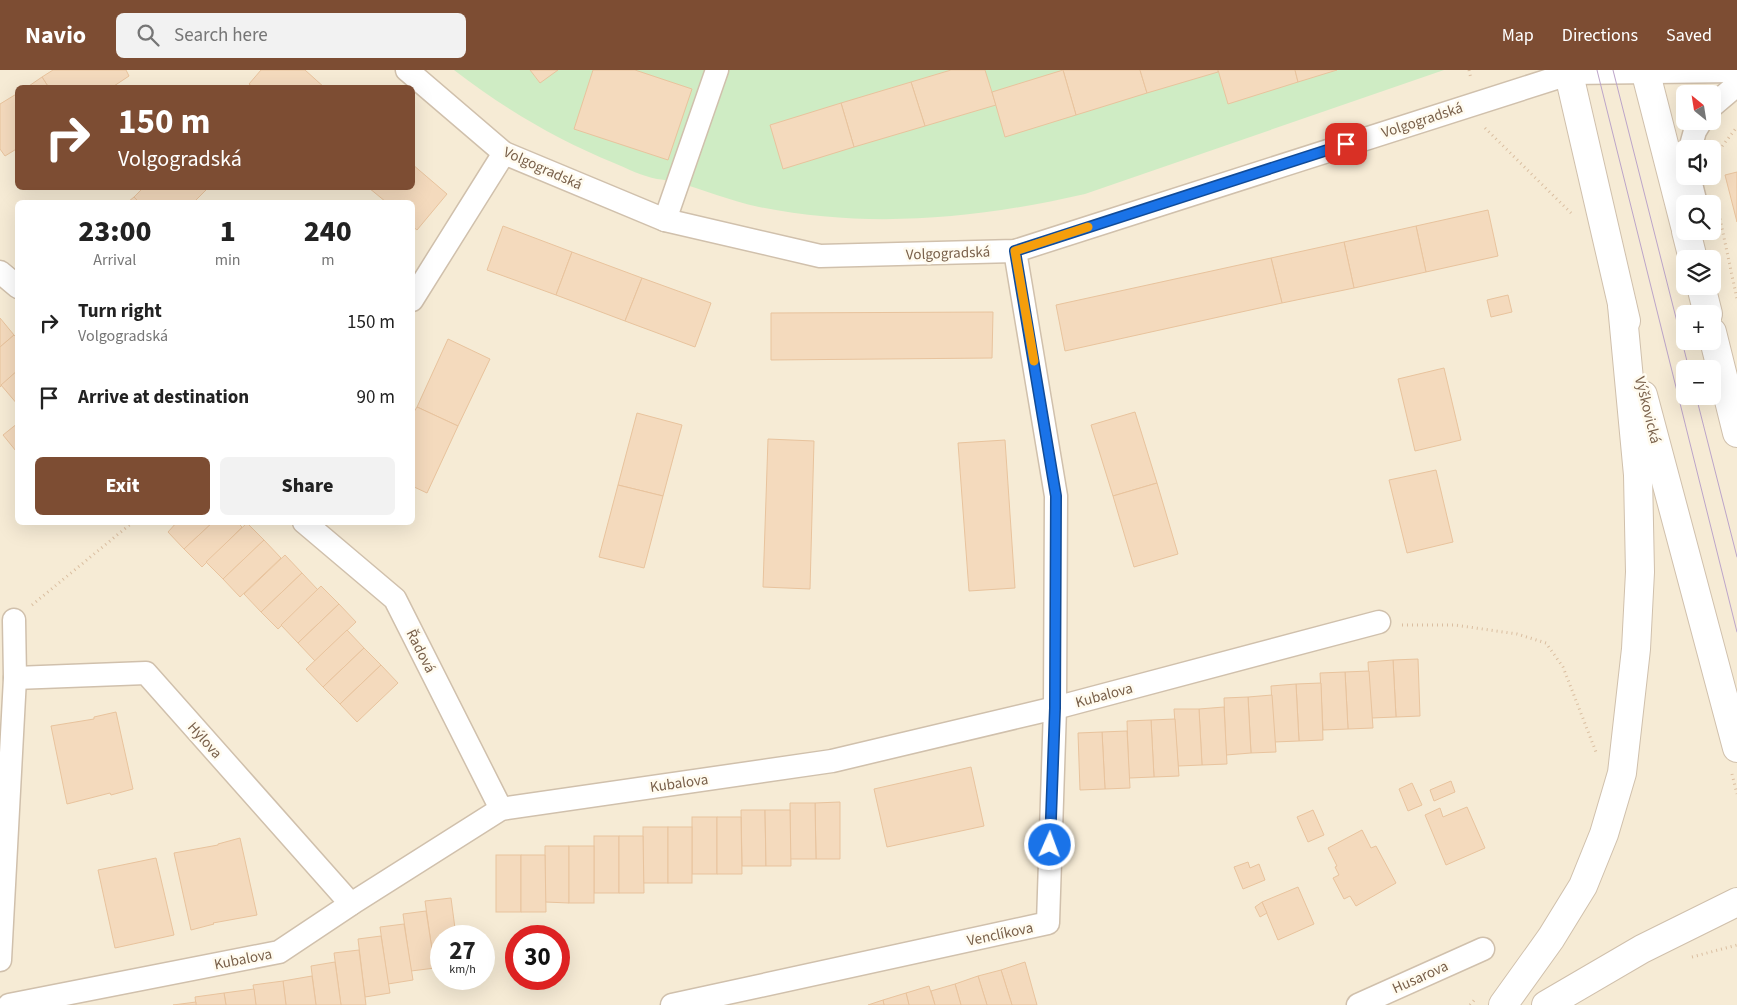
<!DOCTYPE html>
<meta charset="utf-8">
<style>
body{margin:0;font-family:"Source Sans 3",sans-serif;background:#f2f2f2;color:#222;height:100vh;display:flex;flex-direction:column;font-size:19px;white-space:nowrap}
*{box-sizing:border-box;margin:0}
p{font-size:16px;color:#767676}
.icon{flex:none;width:28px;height:28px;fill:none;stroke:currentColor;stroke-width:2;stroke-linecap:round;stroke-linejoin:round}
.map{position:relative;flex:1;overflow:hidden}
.sheet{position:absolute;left:15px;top:130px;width:400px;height:325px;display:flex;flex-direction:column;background:#fff;border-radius:8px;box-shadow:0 5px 20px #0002}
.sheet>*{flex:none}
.top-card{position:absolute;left:15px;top:15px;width:400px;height:105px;border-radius:8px;box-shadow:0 5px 20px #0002;background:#7d4d33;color:#fff;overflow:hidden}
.needle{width:32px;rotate:330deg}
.fabs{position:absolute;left:1676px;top:15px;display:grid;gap:10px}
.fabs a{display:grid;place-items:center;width:45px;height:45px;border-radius:8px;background:#fff;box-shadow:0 5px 20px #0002;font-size:25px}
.speed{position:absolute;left:430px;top:855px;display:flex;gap:10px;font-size:25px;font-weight:700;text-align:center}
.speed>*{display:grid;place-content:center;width:65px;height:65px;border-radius:50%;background:#fff;box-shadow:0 5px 20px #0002;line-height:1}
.speed small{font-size:12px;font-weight:400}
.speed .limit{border:8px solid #d22;background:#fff;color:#111}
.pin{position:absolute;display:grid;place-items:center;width:42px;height:42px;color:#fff;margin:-21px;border-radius:10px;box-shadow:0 2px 8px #0006}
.me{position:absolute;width:55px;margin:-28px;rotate:2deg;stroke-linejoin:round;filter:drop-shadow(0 0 4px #0008)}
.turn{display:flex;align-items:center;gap:18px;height:105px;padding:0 20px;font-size:22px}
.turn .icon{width:65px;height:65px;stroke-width:2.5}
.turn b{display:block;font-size:35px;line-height:42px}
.eta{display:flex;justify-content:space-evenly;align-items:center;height:85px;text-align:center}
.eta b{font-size:30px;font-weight:800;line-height:35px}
.button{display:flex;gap:10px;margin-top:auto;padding:10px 20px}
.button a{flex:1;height:58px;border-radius:8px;background:#7d4d33;color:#fff;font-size:20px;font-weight:800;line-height:58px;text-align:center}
.button a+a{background:#f2f2f2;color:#222}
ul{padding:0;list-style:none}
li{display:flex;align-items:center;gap:15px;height:75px;padding:0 20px}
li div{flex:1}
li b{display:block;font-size:19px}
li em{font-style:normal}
header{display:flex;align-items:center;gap:30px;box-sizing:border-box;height:70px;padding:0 25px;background:#7d4d33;color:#fff}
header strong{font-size:24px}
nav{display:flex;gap:28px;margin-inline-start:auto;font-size:18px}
.search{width:350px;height:45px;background:#f2f2f2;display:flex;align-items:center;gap:12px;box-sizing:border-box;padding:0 18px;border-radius:8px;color:#767676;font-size:19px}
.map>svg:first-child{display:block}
.residential{fill:#f6ebd5;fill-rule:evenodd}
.green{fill:#cfecc4}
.building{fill:#f4dabd;stroke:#e8c39d}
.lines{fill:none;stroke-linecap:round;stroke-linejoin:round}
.minor-casing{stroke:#d0c0ac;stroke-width:25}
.tertiary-casing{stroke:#d0c0ac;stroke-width:30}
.path{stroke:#dabea0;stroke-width:3;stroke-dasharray:1 4;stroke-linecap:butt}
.minor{stroke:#fff;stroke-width:22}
.tertiary{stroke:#fff;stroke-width:28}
.tram{stroke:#bca4c9;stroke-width:1}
.route-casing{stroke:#114b97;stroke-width:12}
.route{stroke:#1a73e8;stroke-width:9}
.slow{stroke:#f59e0b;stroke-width:9}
.labels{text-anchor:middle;stroke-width:5;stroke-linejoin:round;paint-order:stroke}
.street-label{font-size:15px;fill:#79604a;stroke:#fffbef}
</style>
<header>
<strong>Navio</strong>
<div class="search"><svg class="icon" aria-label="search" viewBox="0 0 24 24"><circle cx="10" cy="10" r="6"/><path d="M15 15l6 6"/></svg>Search here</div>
<nav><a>Map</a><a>Directions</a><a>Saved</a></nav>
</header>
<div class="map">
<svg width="1737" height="935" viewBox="0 0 1737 935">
<rect width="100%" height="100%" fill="#fdf8e7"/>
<path class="residential" d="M 0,0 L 1737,0 L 1737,935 L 0,935 ZM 18,18 L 412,18 L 412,118 L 18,118 ZM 1685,24 L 1712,24 L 1712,51 L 1685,51 ZM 1685,79 L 1712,79 L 1712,106 L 1685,106 ZM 18,132 L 412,132 L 412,452 L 18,452 ZM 1685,134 L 1712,134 L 1712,161 L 1685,161 ZM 1685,189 L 1712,189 L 1712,216 L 1685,216 ZM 1685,244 L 1712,244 L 1712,271 L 1685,271 ZM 1685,299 L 1712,299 L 1712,326 L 1685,326 ZM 441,866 L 484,866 L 484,909 L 441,909 ZM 516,866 L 559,866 L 559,909 L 516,909 Z"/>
<path class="green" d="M 454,0 L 1444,0 L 1085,124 C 976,149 869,159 759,137 C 730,131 703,119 675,112 C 669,110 663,110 657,109 C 642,106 628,99 614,93 C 557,70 503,38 454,0 Z"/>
<g class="building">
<path d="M 53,0 L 126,0 L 129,6 L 111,18 L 49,18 L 42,7 Z"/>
<path d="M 261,0 L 305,0 L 325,18 L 254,18 L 249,14 Z"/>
<path d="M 530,0 L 558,0 L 540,13 Z"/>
<path d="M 593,0 L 635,0 L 692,19 L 668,90 L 574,59 Z"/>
<path d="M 951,0 L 985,0 L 996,35 L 925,56 L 911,12 Z"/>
<path d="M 1063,0 L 1140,0 L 1147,23 L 1076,45 Z"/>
<path d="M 1063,0 L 1076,45 L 1005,67 L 992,22 Z"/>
<path d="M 1140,0 L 1218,0 L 1218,2 L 1147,23 Z"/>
<path d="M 1218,0 L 1295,0 L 1298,12 L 1228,34 Z"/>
<path d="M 1295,0 L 1337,0 L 1298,12 Z"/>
<path d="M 42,7 L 49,18 L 26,18 Z"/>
<path d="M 911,12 L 925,56 L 854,77 L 841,33 Z"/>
<path d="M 18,23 L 18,78 L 5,86 L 0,79 L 0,34 Z"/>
<path d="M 841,33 L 854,77 L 783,99 L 770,55 Z"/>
<path d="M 412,94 L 447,124 L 417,160 L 412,156 L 412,132 L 386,132 L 369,118 L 412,118 Z"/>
<path d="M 1737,102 L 1737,152 L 1725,105 Z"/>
<path d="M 143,118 L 208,118 L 194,132 L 139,132 L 134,127 Z"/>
<path d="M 134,127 L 139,132 L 128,132 Z"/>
<path d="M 1488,140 L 1498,186 L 1426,202 L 1416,156 Z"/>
<path d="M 503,156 L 572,182 L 556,225 L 487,200 Z"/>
<path d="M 1416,156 L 1426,202 L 1354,218 L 1344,172 Z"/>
<path d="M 1344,172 L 1354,218 L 1282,233 L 1271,188 Z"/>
<path d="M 572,182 L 642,208 L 625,251 L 556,225 Z"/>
<path d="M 1271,188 L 1282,233 L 1065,281 L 1056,235 Z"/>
<path d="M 642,208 L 711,233 L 695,277 L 625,251 Z"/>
<path d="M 1508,225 L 1512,242 L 1491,247 L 1487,230 Z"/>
<path d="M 993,242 L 992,288 L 771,290 L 771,243 Z"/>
<path d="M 0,248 L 14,265 L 0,277 Z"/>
<path d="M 14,265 L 18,269 L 18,300 L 0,317 L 0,277 Z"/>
<path d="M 448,269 L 490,289 L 458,356 L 417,337 Z"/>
<path d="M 1444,298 L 1461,370 L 1415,381 L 1398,309 Z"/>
<path d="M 18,300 L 18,335 L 1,315 Z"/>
<path d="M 417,337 L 458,356 L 427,423 L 412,416 L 412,345 Z"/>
<path d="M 1135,342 L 1157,413 L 1113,426 L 1091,355 Z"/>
<path d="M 637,343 L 682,355 L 663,426 L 618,415 Z"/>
<path d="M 18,353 L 18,380 L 16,381 L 3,365 Z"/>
<path d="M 768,369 L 814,371 L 810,519 L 763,517 Z"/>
<path d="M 1005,370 L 1015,518 L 969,521 L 958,373 Z"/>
<path d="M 1436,400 L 1453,472 L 1407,483 L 1389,410 Z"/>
<path d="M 1157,413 L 1178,484 L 1134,497 L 1113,426 Z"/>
<path d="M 618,415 L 663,426 L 644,498 L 599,487 Z"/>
<path d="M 177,452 L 213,452 L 184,479 L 168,462 Z"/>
<path d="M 213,452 L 237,452 L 242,457 L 202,497 L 184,479 Z"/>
<path d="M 247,453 L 264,470 L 223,509 L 206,492 Z"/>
<path d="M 264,470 L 281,488 L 240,527 L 223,509 Z"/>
<path d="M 285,485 L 302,503 L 261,542 L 244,524 Z"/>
<path d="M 302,503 L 318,520 L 278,559 L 261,542 Z"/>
<path d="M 321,516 L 339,534 L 298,573 L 281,555 Z"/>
<path d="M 339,534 L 356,552 L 315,591 L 298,573 Z"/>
<path d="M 347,560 L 364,578 L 323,617 L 306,599 Z"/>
<path d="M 364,578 L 381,595 L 340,634 L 323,617 Z"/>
<path d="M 1418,589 L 1420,646 L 1396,647 L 1393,590 Z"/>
<path d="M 1393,590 L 1396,647 L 1371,648 L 1368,592 Z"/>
<path d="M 381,595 L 398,613 L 357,652 L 340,634 Z"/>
<path d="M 1369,601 L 1373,658 L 1348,659 L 1345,602 Z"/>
<path d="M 1345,602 L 1348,659 L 1323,660 L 1320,603 Z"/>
<path d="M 1321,613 L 1323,670 L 1299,671 L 1296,614 Z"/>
<path d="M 1296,614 L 1299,671 L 1274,672 L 1271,616 Z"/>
<path d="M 1272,625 L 1276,682 L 1251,683 L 1248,627 Z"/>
<path d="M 1248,627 L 1251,683 L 1226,685 L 1224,628 Z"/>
<path d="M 1224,637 L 1227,694 L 1202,695 L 1199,639 Z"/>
<path d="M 1174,639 L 1199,639 L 1202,695 L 1178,696 Z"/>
<path d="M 116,642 L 133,719 L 111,725 L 110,723 L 67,734 L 51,656 L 94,649 L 94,647 Z"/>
<path d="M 1175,649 L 1179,706 L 1154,707 L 1151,650 Z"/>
<path d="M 1151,650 L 1154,707 L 1129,708 L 1127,651 Z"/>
<path d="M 1127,661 L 1130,718 L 1105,719 L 1102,662 Z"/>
<path d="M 1102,662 L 1105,719 L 1080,720 L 1078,663 Z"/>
<path d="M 971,697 L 984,756 L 887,777 L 874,719 Z"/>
<path d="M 1451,711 L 1455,722 L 1434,731 L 1430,720 Z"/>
<path d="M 1412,713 L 1422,735 L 1408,741 L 1399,719 Z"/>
<path d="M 840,732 L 840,789 L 816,789 L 815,733 Z"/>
<path d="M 790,733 L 815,733 L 816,789 L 790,789 Z"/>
<path d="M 1467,737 L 1485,778 L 1446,795 L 1425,745 L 1440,738 L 1443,747 Z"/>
<path d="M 741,740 L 765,740 L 766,796 L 742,796 Z"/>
<path d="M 765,740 L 790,740 L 791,796 L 766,796 Z"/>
<path d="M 1313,740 L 1324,765 L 1308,772 L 1297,747 Z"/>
<rect x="692" y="747" width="25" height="57"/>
<path d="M 717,747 L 741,747 L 742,804 L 717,804 Z"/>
<rect x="643" y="757" width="25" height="56"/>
<rect x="668" y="757" width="24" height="56"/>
<path d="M 1362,760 L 1371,778 L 1376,776 L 1396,813 L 1356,836 L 1350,826 L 1344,829 L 1333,808 L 1339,805 L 1335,797 L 1337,796 L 1328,778 Z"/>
<rect x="594" y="766" width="25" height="57"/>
<path d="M 619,766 L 643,766 L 644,823 L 619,823 Z"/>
<path d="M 240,768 L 257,845 L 213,853 L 214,854 L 191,860 L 174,783 L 218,775 L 218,774 Z"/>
<path d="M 545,776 L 569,776 L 569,833 L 545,832 Z"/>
<rect x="569" y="776" width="25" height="57"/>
<rect x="496" y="785" width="25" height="57"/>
<path d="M 521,785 L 545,785 L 546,842 L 521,842 Z"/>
<path d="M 156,788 L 174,865 L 115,878 L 98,800 Z"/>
<path d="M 1248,792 L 1250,798 L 1259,794 L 1265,810 L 1243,819 L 1234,797 Z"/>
<path d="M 1298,817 L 1314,854 L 1278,870 L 1262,832 Z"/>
<path d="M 451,828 L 456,866 L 441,866 L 441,887 L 433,887 L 425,831 Z"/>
<path d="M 1262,832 L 1267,843 L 1260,847 L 1255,837 Z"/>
<path d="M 426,841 L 435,898 L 411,901 L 403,844 Z"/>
<path d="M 404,854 L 413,910 L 388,914 L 380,857 Z"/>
<path d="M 381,866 L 390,923 L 365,927 L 358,869 Z"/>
<path d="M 359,880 L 366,935 L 341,935 L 334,883 Z"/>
<path d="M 335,892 L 341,935 L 316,935 L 311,896 Z"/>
<path d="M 1025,892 L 1037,935 L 1012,935 L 1001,900 Z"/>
<path d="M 1001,900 L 1012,935 L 987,935 L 978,906 Z"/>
<path d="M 312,906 L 316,935 L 286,935 L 283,911 Z"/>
<path d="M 978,906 L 987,935 L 961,935 L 955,914 Z"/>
<path d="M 283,911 L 286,935 L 256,935 L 253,915 Z"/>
<path d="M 955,914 L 961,935 L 935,935 L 931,921 Z"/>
<path d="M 929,916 L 935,935 L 909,935 L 906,923 Z"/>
<path d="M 254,919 L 256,935 L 226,935 L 224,923 Z"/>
<path d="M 224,923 L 226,935 L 196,935 L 195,927 Z"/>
<path d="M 906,923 L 909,935 L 884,935 L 883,930 Z"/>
<path d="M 883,930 L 884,935 L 868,935 Z"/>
<path d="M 196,932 L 196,935 L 173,935 Z"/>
</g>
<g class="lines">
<defs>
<g id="minor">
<path d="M 407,0 L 504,83 L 665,150 L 820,186 L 1015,181 L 1581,0"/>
<path d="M 1569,3 L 1737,1"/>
<path d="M 1712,36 L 1737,15"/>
<path d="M 1690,79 L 1695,61 L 1701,51"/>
<path d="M 1689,106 L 1696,134"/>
<path d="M 665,150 L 717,0"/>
<path d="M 0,202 L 18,217"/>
<path d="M 412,230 L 504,83"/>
<path d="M 304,452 L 395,529 L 501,739"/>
<path d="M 15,608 L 146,603 L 351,834"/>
<path d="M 0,890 L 15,608 L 14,550"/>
<path d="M 9,935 L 279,882 L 351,834 L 501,739 L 832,691 L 1055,638 L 1379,552"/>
<path d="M 672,935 L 1048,853 L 1055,638 L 1056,426 L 1015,181"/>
<path d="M 1358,935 L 1483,879"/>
</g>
<g id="tertiary">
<path d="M 1568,0 L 1626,251"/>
<path d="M 1645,0 L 1685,156"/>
<path d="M 1686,161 L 1693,189"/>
<path d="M 1701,216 L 1708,244"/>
<path d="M 1712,262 L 1737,363"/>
<path d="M 1643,325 L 1737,678"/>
<path d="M 1503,935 L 1551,868 L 1583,816 L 1604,764 L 1622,703 L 1636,579 L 1640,502 L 1638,405 L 1622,235"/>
<path d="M 1546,935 L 1642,879 L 1737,832"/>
</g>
</defs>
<use href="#minor" class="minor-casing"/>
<use href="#tertiary" class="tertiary-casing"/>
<g class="path">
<path d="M 1469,0 L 1471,9"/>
<path d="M 1485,58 L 1571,143"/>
<path d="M 1716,84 L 1737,57"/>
<path d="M 1719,144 L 1737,229"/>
<path d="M 32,535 L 133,452"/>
<path d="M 1402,555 L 1455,555 L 1517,564 L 1546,573 L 1563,597 L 1596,682"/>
<path d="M 1732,704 L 1737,724"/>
<path d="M 1692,887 L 1737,875"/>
<path d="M 1470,935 L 1476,928"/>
</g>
<use href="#minor" class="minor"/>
<use href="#tertiary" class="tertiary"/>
<g class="tram">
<path d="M 1597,0 L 1737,562"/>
<path d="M 1613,0 L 1689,299"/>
<path d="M 1696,326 L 1737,487"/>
</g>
</g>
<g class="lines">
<defs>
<path id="route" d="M 1050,775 L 1055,638 L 1056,426 L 1015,181 L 1346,74"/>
</defs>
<use href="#route" class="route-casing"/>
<use href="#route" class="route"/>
<path class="slow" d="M 1034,291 L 1015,181 L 1088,157"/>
</g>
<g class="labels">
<g class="street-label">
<text transform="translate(1422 50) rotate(-18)" y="5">Volgogradská</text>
<text transform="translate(543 98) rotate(24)" y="5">Volgogradská</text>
<text transform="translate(948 183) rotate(-2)" y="5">Volgogradská</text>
<text transform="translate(1648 340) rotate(76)" y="5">Výškovická</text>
<text transform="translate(421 581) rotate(63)" y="5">Řadová</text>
<text transform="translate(1104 625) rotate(-15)" y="5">Kubalova</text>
<text transform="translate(205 670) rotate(48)" y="5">Hýlova</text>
<text transform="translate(679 713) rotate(-8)" y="5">Kubalova</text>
<text transform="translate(1000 864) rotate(-12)" y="5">Venclíkova</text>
<text transform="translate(243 889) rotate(-11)" y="5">Kubalova</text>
<text transform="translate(1420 907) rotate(-24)" y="5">Husarova</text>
</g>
</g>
</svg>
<div class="fabs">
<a><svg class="needle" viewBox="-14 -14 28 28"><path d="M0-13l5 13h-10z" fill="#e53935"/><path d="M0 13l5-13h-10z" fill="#767676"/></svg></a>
<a><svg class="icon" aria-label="sound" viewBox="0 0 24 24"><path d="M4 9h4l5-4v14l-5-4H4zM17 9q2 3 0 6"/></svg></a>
<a><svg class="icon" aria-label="search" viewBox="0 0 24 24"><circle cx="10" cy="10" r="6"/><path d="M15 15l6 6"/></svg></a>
<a><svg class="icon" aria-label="layers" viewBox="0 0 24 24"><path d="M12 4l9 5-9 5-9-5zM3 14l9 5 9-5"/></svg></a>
<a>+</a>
<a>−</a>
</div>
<div class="speed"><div>27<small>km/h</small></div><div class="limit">30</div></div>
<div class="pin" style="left:1346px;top:74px;background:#d93025"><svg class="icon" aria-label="arrive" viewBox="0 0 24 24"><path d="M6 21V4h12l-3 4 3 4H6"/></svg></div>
<svg class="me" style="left:1050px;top:775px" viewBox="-20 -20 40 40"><circle r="17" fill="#1a73e8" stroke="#fff" stroke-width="3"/><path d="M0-11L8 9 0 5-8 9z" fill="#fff"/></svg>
<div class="top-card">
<div class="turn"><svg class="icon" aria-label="right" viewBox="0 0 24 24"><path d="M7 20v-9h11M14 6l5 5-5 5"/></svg><div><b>150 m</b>Volgogradská</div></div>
</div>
<section class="sheet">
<div class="eta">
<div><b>23:00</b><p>Arrival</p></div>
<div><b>1</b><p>min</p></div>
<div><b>240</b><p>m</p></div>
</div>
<ul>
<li><svg class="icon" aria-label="right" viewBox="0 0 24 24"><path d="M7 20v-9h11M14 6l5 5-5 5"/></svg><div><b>Turn right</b><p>Volgogradská</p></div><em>150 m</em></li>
<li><svg class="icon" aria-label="arrive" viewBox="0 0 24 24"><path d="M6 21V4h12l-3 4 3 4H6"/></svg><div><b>Arrive at destination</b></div><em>90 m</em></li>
</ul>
<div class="button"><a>Exit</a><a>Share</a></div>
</section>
</div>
